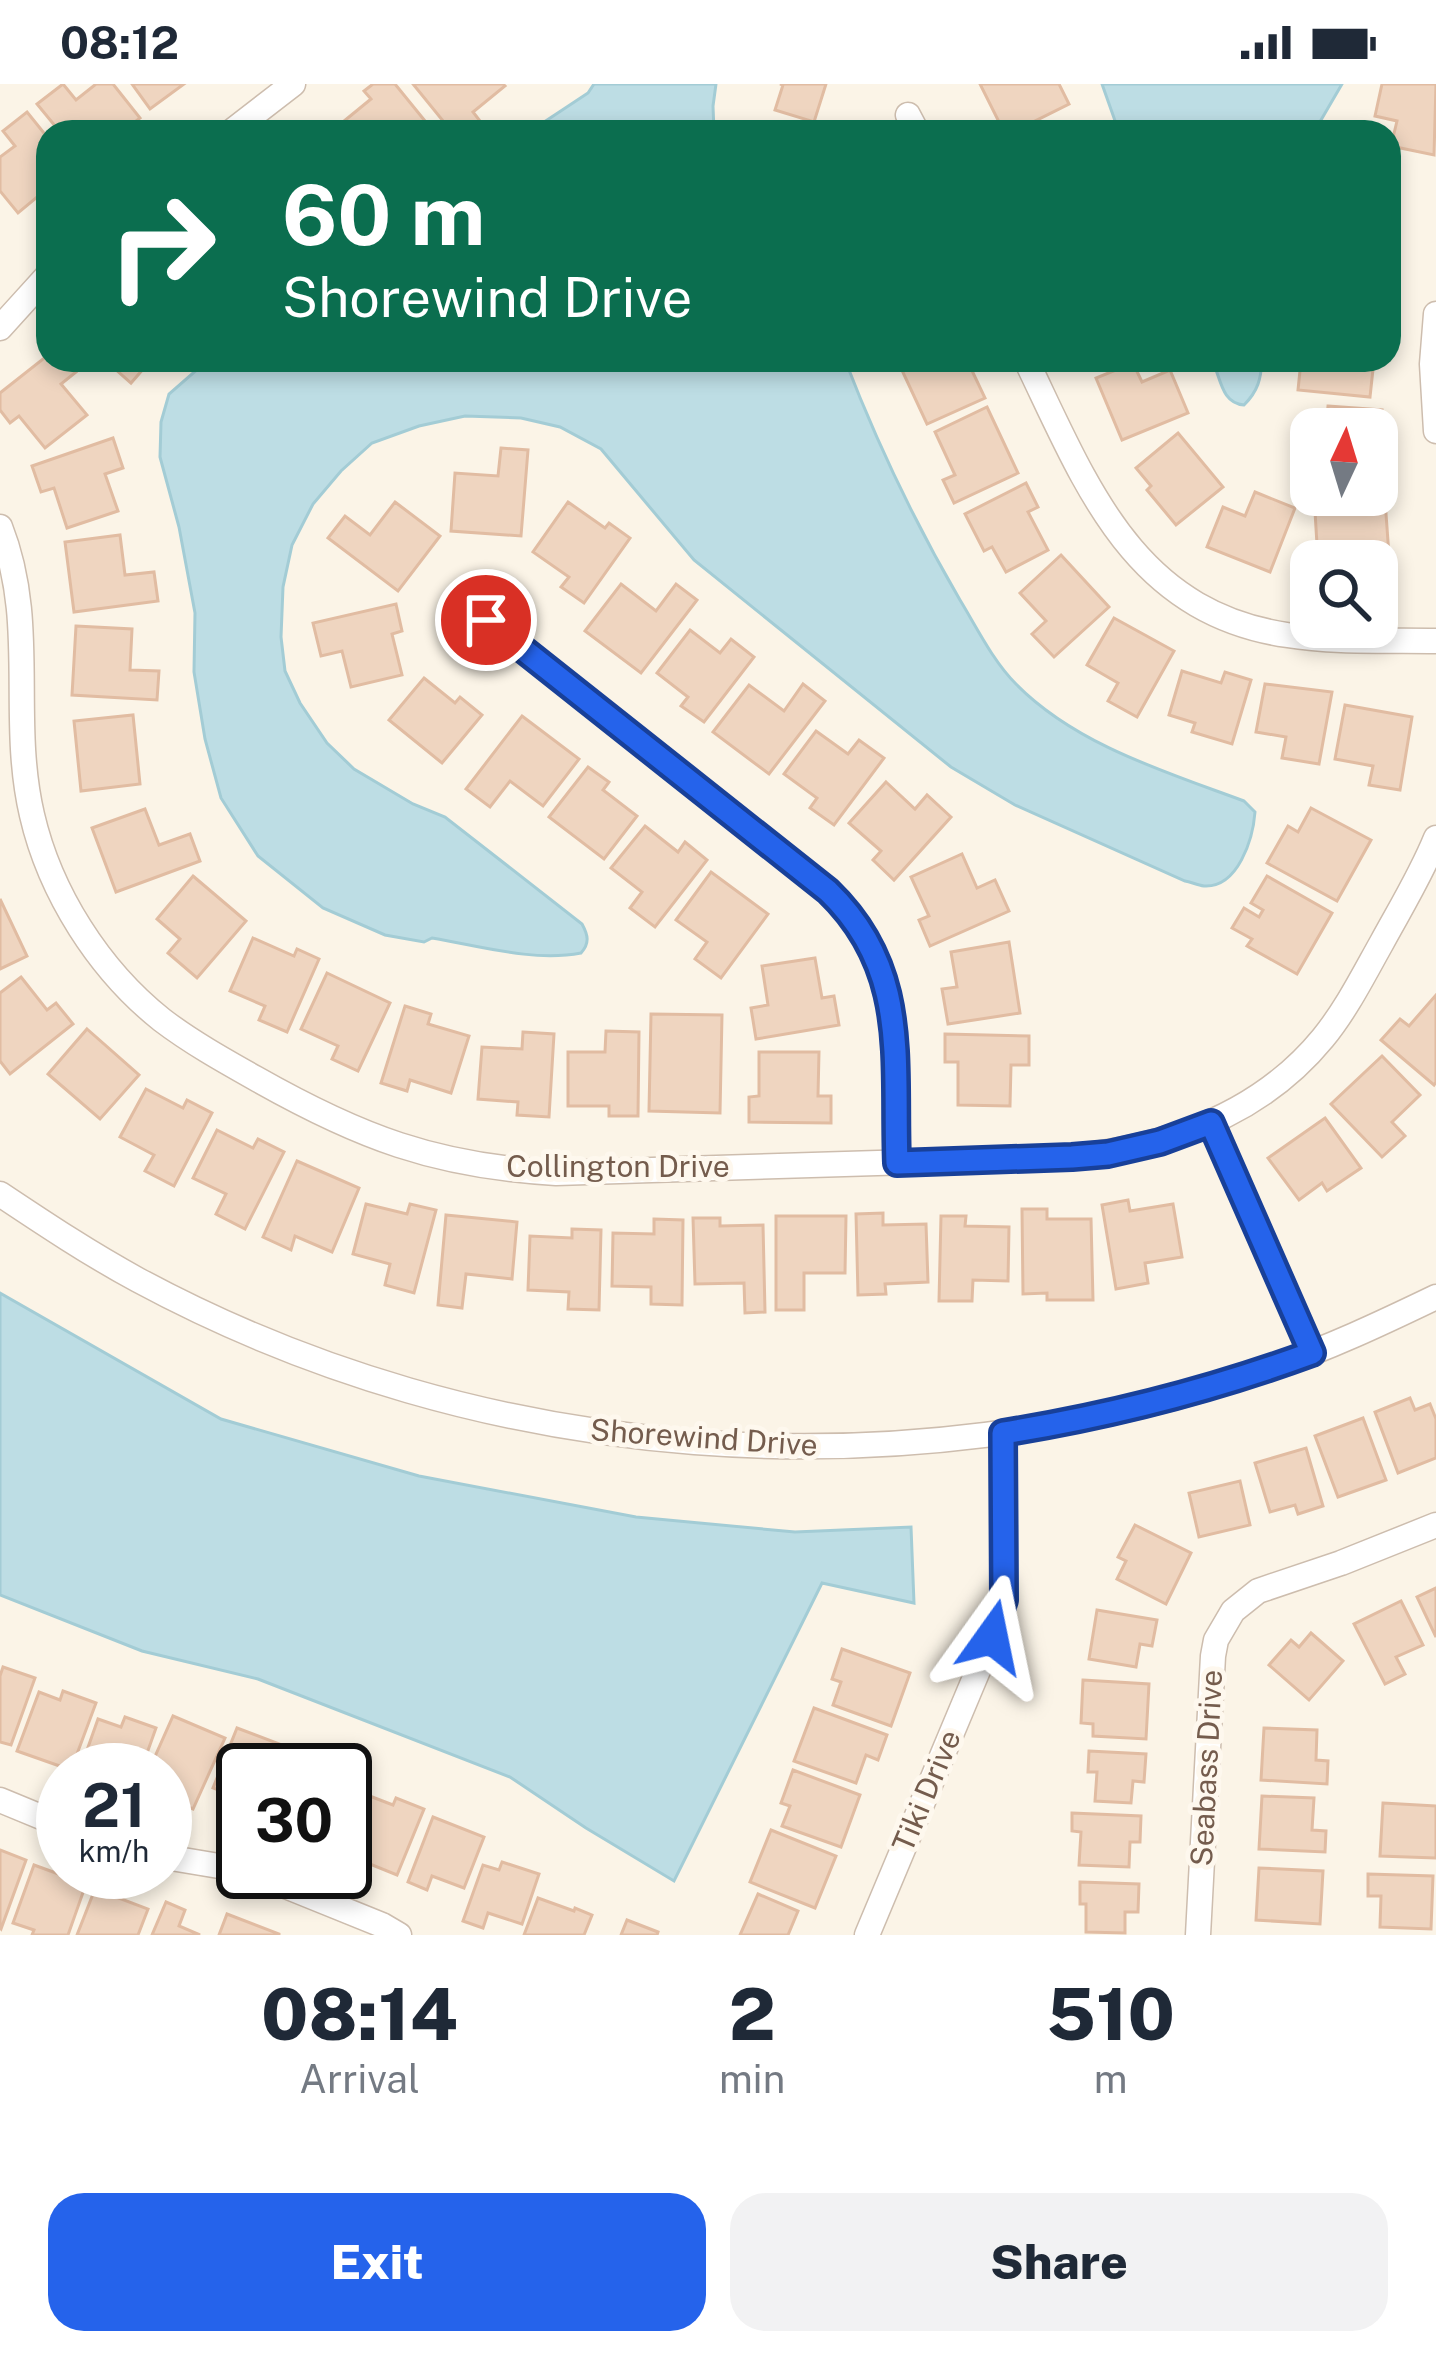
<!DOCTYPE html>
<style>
body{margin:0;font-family:"Public Sans",sans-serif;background:#f2f2f3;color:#1f2937;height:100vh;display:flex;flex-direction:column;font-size:45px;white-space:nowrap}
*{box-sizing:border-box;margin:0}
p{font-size:39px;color:#747a83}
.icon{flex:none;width:66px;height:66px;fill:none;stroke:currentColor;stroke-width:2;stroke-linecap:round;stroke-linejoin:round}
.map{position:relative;height:1851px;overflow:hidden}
.sheet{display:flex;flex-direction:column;background:#fff;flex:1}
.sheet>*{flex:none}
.top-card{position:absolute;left:36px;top:36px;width:1365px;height:252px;border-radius:36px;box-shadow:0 6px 18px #0003;background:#0b6e4f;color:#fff;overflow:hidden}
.needle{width:78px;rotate:4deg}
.buttons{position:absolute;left:1290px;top:324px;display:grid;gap:24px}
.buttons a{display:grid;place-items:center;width:108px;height:108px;border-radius:24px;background:#fff;box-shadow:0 6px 18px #0003;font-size:60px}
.speed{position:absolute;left:36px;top:1659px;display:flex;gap:24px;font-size:60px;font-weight:700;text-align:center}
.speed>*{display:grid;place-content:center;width:156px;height:156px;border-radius:50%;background:#fff;box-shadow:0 6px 18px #0003;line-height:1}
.speed small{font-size:30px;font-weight:400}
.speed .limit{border:6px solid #111;border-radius:18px;background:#fff;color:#111}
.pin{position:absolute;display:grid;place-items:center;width:102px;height:102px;color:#fff;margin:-51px;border:6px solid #fff;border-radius:50%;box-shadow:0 3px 12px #0007}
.me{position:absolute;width:132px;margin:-66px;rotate:12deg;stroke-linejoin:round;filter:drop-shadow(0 0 9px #0008)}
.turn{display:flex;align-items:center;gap:42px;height:252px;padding:0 48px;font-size:54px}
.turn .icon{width:156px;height:156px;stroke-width:2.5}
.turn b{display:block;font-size:84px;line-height:102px}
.eta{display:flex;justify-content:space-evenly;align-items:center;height:204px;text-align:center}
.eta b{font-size:72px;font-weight:800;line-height:84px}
.action{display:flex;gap:24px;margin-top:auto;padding:24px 48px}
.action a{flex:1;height:138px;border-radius:36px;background:#2563eb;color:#fff;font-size:48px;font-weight:800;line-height:138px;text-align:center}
.action a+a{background:#f2f2f3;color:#1f2937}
.status{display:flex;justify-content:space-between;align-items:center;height:84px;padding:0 60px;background:#fff;direction:ltr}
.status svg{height:33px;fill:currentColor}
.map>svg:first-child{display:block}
.water{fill:#bddde4;stroke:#a3ccd5;stroke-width:3}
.building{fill:#efd5c0;stroke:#e1bca2;stroke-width:3}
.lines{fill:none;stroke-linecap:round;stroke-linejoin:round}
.minor-casing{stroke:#cdbdae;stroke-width:27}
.minor{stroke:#fff;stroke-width:24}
.route-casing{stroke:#184099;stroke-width:30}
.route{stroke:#2563eb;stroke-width:21}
.labels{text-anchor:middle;stroke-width:10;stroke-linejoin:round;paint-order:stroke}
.street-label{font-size:30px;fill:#745c4d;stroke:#fef8ee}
</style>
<div class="status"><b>08:12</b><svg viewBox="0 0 49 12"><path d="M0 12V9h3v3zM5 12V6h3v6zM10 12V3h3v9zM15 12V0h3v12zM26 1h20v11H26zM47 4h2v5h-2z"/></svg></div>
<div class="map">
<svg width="1436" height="1851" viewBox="0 0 1436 1851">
<rect width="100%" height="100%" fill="#fbf4e7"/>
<g class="water">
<path d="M 594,0 L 716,0 L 713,22 L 714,48 L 529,48 L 588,9 Z"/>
<path d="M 1102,0 L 1342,0 L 1314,48 L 1119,48 Z"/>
<path d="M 208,276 L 845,276 C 877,359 915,439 960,516 C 977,544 993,577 1016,600 C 1076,661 1166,688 1244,717 L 1255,728 C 1253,755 1238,804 1204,802 C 1197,801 1191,798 1185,797 L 1015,721 L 951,683 L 694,476 L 601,365 L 560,343 L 521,334 L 465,332 L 419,342 L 372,359 L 341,387 L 313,420 L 292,461 L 283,503 L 281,553 L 285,587 L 300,619 L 327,659 L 354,685 L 413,720 L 445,733 L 582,840 C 588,851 590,859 581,869 C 533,878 480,862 432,854 L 424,858 L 385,851 L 323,824 L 258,772 L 221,714 L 205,655 L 194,588 L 195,529 L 179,443 L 160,373 L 161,338 L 169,310 Z"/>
<path d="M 1212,276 L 1262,276 C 1261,295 1258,307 1244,321 C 1221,319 1221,294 1212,276 Z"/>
<path d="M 0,1209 L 221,1335 L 419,1392 L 636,1433 L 795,1448 L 911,1443 L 914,1519 L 822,1499 L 674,1797 L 586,1744 L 510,1693 L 258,1595 L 142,1567 L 0,1511 Z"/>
</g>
<g class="building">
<path d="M 63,0 L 76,16 L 96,0 L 113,0 L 140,34 L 122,48 L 60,48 L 37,20 Z"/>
<path d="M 132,0 L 184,0 L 150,25 Z"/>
<path d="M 373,0 L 395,0 L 434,48 L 343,48 L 338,42 L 371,15 L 364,7 Z"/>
<path d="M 413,0 L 503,0 L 505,2 L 473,28 L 480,37 L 466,48 L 452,48 Z"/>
<path d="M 780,0 L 826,0 L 814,38 L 775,26 L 783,1 Z"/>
<path d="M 980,0 L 1059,0 L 1069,20 L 1013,48 L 1004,48 Z"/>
<path d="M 1382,0 L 1436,0 L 1434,71 L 1391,62 L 1397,37 L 1375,32 Z"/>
<path d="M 27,28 L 48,54 L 48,104 L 18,129 L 0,107 L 0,73 L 15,62 L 3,47 Z"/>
<path d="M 1389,80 L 1399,81 L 1396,149 L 1389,149 Z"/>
<path d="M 48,271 L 48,276 L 66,276 L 76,288 L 61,300 L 87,331 L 45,364 L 19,332 L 10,339 L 0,326 L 0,309 Z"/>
<path d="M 105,276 L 151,276 L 131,299 Z"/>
<path d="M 914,276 L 967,276 L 985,314 L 927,340 L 900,282 Z"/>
<path d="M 1317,276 L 1374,276 L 1370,313 L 1298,306 L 1301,277 L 1317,279 Z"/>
<path d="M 1133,279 L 1142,298 L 1170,286 L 1188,329 L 1122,356 L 1096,294 Z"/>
<path d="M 1328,322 L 1382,326 L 1377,386 L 1377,345 L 1326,345 Z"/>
<path d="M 987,323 L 1018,389 L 954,419 L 943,396 L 955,391 L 935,348 Z"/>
<path d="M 1178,349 L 1223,403 L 1176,441 L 1147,406 L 1151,402 L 1136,384 Z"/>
<path d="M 113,354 L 123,384 L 105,390 L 118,427 L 67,444 L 54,404 L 41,408 L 32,382 Z"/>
<path d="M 501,364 L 528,366 L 521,452 L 451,447 L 455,389 L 498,392 Z"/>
<path d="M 1026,399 L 1038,423 L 1028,428 L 1048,466 L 1006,488 L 992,463 L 984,467 L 965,430 Z"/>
<path d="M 1255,408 L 1295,424 L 1270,488 L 1207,463 L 1223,423 L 1245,432 Z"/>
<path d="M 1314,411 L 1345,411 L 1346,419 L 1385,416 L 1390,485 L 1377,486 L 1377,477 L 1318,477 Z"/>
<path d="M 395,418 L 440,452 L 398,507 L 328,454 L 345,432 L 370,451 Z"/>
<path d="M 568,418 L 605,444 L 609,439 L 630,454 L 584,519 L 561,503 L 569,493 L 533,468 Z"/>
<path d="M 120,451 L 125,491 L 154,488 L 158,517 L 74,528 L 65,458 Z"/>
<path d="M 1061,471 L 1109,523 L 1054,573 L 1032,550 L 1046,537 L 1020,509 Z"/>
<path d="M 621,500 L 656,527 L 676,500 L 697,516 L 641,589 L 585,547 Z"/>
<path d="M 396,520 L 402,547 L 392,550 L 402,591 L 351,603 L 342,567 L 321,572 L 313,539 Z"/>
<path d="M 1114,534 L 1174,567 L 1137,633 L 1108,617 L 1118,599 L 1087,581 Z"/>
<path d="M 76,542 L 132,545 L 130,586 L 159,587 L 157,616 L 72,611 Z"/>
<path d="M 690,546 L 720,569 L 731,555 L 754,573 L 704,638 L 681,622 L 688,613 L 657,589 Z"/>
<path d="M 1182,587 L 1221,599 L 1225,588 L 1251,596 L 1232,660 L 1192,648 L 1195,639 L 1169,631 Z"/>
<path d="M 424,594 L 455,619 L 460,613 L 482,631 L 442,679 L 389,636 Z"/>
<path d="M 803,600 L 825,617 L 769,690 L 713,648 L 749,601 L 784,627 Z"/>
<path d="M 1265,600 L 1332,608 L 1319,680 L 1282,674 L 1286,653 L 1256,648 Z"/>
<path d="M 1345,621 L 1412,633 L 1400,706 L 1369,701 L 1373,682 L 1335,675 Z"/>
<path d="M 133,631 L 140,700 L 81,707 L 74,637 Z"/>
<path d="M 522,632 L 579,675 L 543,722 L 510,697 L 490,723 L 466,705 Z"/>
<path d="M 816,647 L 848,670 L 859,656 L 884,674 L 834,741 L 810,724 L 817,714 L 784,690 Z"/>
<path d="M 588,683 L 609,698 L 603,706 L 637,732 L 604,775 L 549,733 Z"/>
<path d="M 886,698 L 915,725 L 927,711 L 951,733 L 894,796 L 873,776 L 881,767 L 849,739 Z"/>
<path d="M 1311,724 L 1371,756 L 1337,817 L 1267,779 L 1288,742 L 1298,748 Z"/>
<path d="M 145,725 L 159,761 L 190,750 L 200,777 L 116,808 L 92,744 Z"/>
<path d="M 645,742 L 678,768 L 685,758 L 707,776 L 655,843 L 630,824 L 642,808 L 611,784 Z"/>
<path d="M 962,770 L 977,804 L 995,796 L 1009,827 L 930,862 L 919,836 L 929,832 L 911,793 Z"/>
<path d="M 711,788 L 768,830 L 721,894 L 695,875 L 707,858 L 676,836 Z"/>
<path d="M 193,792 L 246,837 L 197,894 L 168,869 L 180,855 L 157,835 Z"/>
<path d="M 1267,792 L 1332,829 L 1297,890 L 1247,862 L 1252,855 L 1232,844 L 1244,824 L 1259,833 L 1263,826 L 1251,819 Z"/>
<path d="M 0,815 L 27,872 L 0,885 Z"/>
<path d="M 253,854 L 294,872 L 297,865 L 319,875 L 287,948 L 259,936 L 265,922 L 230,907 Z"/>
<path d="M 1009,858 L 1020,929 L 948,940 L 942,905 L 957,903 L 951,868 Z"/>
<path d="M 815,874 L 822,914 L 834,912 L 839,941 L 756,955 L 751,924 L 768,921 L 762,882 Z"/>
<path d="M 327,889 L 390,919 L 358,987 L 332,975 L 338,962 L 301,945 Z"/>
<path d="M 21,893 L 47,926 L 56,919 L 73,940 L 10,990 L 0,977 L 0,909 Z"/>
<path d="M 1436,911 L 1436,998 L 1434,1001 L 1381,956 L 1400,935 L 1409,942 Z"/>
<path d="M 405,922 L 431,930 L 428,940 L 469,952 L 451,1009 L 410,996 L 407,1007 L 381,999 Z"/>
<path d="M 651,930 L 722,931 L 720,1029 L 649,1027 Z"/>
<path d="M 87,945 L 139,991 L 100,1035 L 48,990 Z"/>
<path d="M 606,947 L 639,948 L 638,1032 L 609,1032 L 609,1022 L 568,1022 L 568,968 L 605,968 Z"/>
<path d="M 523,948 L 554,950 L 549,1033 L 517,1031 L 518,1018 L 478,1015 L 482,963 L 522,965 Z"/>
<path d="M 945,950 L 1029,952 L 1029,981 L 1011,981 L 1010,1022 L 958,1021 L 958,978 L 945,978 Z"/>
<path d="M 759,968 L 819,968 L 818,1012 L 831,1012 L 831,1039 L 749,1038 L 749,1013 L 759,1012 Z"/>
<path d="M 1382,972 L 1420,1011 L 1392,1038 L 1405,1052 L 1382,1073 L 1331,1020 Z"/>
<path d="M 146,1005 L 183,1024 L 187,1016 L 212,1029 L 174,1102 L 145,1087 L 154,1071 L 120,1053 Z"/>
<path d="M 1325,1034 L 1361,1084 L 1327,1107 L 1322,1099 L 1299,1116 L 1268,1074 Z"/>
<path d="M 217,1046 L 253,1064 L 258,1055 L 284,1068 L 245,1145 L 216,1130 L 226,1110 L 193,1094 Z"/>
<path d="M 297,1077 L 359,1104 L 332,1168 L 295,1152 L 291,1166 L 263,1153 Z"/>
<path d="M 1128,1116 L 1130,1127 L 1173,1120 L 1182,1173 L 1145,1179 L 1148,1199 L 1116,1205 L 1102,1121 Z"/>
<path d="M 366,1120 L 407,1130 L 410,1120 L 436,1126 L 414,1209 L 385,1201 L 390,1180 L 353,1170 Z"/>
<path d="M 1022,1125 L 1047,1125 L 1047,1135 L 1091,1135 L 1093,1216 L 1047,1216 L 1047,1209 L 1023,1210 Z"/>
<path d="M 883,1129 L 883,1141 L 926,1140 L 928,1198 L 885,1200 L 886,1210 L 858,1211 L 856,1130 Z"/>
<path d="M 446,1131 L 517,1138 L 512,1195 L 466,1190 L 462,1224 L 438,1221 Z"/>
<path d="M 776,1132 L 846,1132 L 845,1189 L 804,1189 L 804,1226 L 776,1226 Z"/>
<path d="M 941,1132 L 966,1132 L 965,1142 L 1009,1143 L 1008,1197 L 973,1196 L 972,1217 L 939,1217 Z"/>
<path d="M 693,1134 L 720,1134 L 720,1142 L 763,1141 L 765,1228 L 745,1229 L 744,1199 L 695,1200 Z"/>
<path d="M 654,1135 L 683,1136 L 682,1221 L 651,1220 L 651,1203 L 612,1202 L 613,1149 L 654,1150 Z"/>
<path d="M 572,1145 L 601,1146 L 599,1226 L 568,1225 L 569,1208 L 528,1206 L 530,1152 L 572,1154 Z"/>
<path d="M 1410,1314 L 1415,1326 L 1430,1320 L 1436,1335 L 1436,1374 L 1398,1389 L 1375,1328 Z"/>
<path d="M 1363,1334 L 1386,1396 L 1338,1413 L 1315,1352 Z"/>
<path d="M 1306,1364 L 1323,1422 L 1298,1430 L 1295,1421 L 1270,1428 L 1255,1379 Z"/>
<path d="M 1240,1397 L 1250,1441 L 1199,1453 L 1189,1409 Z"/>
<path d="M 1135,1441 L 1191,1469 L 1166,1520 L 1117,1495 L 1126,1477 L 1118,1473 Z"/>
<path d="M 1436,1504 L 1436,1553 L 1417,1513 Z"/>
<path d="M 1401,1517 L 1423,1561 L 1396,1573 L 1405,1590 L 1385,1600 L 1354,1540 Z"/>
<path d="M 1097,1526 L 1157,1536 L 1152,1562 L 1140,1560 L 1136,1583 L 1089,1575 Z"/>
<path d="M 1311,1549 L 1343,1577 L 1309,1616 L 1269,1581 L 1291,1556 L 1299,1563 Z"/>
<path d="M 842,1565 L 910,1589 L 891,1642 L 833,1621 L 841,1598 L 832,1595 Z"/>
<path d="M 3,1583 L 35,1594 L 11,1661 L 0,1658 L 0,1592 Z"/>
<path d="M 1083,1596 L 1149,1600 L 1146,1655 L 1093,1652 L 1093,1640 L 1081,1639 Z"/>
<path d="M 63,1607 L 96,1619 L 71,1686 L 17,1667 L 39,1608 L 60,1616 Z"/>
<path d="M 814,1624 L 887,1651 L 878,1676 L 866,1671 L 856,1699 L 794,1677 Z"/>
<path d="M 173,1632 L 225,1654 L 193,1725 L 172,1716 L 176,1707 L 165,1702 L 165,1686 L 149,1686 Z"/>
<path d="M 125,1633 L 156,1644 L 141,1686 L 80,1686 L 98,1635 L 121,1643 Z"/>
<path d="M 237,1644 L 290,1664 L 281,1686 L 243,1686 L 243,1729 L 238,1727 L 242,1715 L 213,1704 Z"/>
<path d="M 1264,1644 L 1317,1646 L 1316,1676 L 1328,1677 L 1327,1700 L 1261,1696 Z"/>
<path d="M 1089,1667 L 1146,1670 L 1144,1698 L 1133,1697 L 1131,1719 L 1095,1717 L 1097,1688 L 1088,1688 Z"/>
<path d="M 793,1686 L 860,1711 L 841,1763 L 782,1742 L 790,1722 L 781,1719 Z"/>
<path d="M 367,1711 L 393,1721 L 396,1714 L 424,1725 L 397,1791 L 345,1770 Z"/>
<path d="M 1262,1712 L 1314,1714 L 1312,1746 L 1326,1747 L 1325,1768 L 1259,1765 Z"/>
<path d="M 1383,1719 L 1436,1722 L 1436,1774 L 1380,1772 Z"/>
<path d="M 1072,1729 L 1141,1732 L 1140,1758 L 1130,1758 L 1129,1783 L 1079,1781 L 1081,1748 L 1072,1747 Z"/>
<path d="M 433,1733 L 484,1753 L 464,1804 L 432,1792 L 427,1806 L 408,1798 Z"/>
<path d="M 771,1746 L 836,1772 L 815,1824 L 750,1798 Z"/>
<path d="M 0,1766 L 26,1776 L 1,1845 L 0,1844 Z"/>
<path d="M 502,1778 L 539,1790 L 522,1840 L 488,1829 L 483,1844 L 463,1837 L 483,1781 L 499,1786 Z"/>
<path d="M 34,1781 L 86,1800 L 68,1851 L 32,1851 L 34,1846 L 13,1839 Z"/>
<path d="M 1259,1784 L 1323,1787 L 1320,1840 L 1256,1836 Z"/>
<path d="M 1368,1790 L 1433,1792 L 1431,1845 L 1380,1843 L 1381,1812 L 1368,1812 Z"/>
<path d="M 1080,1798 L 1139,1800 L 1138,1828 L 1125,1828 L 1125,1849 L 1086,1848 L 1086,1820 L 1080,1820 Z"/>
<path d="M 95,1805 L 148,1825 L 138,1851 L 77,1851 Z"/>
<path d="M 758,1810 L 798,1827 L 788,1851 L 740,1851 Z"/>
<path d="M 538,1814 L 574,1827 L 575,1824 L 592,1831 L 584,1851 L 524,1851 Z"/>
<path d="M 166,1818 L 185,1826 L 179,1842 L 200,1851 L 152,1851 Z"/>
<path d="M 227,1830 L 279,1850 L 279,1851 L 219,1851 Z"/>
<path d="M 627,1836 L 658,1848 L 657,1851 L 621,1851 Z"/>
</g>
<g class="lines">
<defs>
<g id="minor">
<path d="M 908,31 L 917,48"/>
<path d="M 231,48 L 293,0"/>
<path d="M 1436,230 L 1432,280 L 1436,347"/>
<path d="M 0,244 L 48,191"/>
<path d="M 1026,276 C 1086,400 1132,528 1287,551 C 1336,559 1387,556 1436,557"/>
<path d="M 0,443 C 38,539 9,633 32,731 C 50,809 99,886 162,936 C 191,958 223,976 255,994 C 359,1053 435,1082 556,1089 L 1072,1073 C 1168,1063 1260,1031 1323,954 C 1346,926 1363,892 1381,860 C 1400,825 1421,791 1436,754"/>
<path d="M 486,536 L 828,807 C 910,886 894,975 897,1079"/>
<path d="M 1211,1039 L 1312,1269"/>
<path d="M 0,1110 C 45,1140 90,1170 138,1196 C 483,1382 900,1413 1270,1284 C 1327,1265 1382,1239 1436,1213"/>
<path d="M 0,1716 L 63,1742"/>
<path d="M 165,1773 L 243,1786"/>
<path d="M 251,1788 L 382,1841 L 399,1851"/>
<path d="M 867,1851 L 992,1553 L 1004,1516 L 1003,1349"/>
<path d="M 1198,1851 L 1213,1572 L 1216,1556 L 1233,1527 L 1258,1507 L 1341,1479 L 1436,1441"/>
</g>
</defs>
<use href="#minor" class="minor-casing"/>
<use href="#minor" class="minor"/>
</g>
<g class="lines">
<defs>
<path id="route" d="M 486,536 L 828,807 C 910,886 893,975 897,1079 L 1072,1073 L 1108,1070 L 1160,1058 L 1211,1039 L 1312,1269 C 1211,1306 1109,1332 1003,1349 L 1004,1516 L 992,1553"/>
</defs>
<use href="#route" class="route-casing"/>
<use href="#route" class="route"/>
</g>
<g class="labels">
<g class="street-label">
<text x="618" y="1093">Collington Drive</text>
<text transform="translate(704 1354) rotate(4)" y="10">Shorewind Drive</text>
<text transform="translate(1207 1684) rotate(-87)" y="10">Seabass Drive</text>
<text transform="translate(927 1707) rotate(-67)" y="10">Tiki Drive</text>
</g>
</g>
</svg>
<div class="buttons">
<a><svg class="needle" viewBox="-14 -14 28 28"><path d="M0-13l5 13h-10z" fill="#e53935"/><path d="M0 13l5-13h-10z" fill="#747a83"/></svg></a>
<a><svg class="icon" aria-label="search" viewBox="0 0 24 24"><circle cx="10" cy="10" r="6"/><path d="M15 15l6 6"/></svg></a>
</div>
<div class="speed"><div>21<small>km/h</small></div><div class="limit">30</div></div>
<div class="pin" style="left:486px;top:536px;background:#d93025"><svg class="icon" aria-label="arrive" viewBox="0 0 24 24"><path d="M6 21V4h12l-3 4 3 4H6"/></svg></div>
<svg class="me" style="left:992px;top:1553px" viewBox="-20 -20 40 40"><path d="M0-17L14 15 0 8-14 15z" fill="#2563eb" stroke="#fff" stroke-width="4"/></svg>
<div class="top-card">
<div class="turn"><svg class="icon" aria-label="right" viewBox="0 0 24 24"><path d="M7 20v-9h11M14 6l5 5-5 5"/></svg><div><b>60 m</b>Shorewind Drive</div></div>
</div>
</div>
<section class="sheet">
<div class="eta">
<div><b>08:14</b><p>Arrival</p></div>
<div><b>2</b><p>min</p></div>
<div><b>510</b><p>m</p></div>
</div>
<div class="action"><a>Exit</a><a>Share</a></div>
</section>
